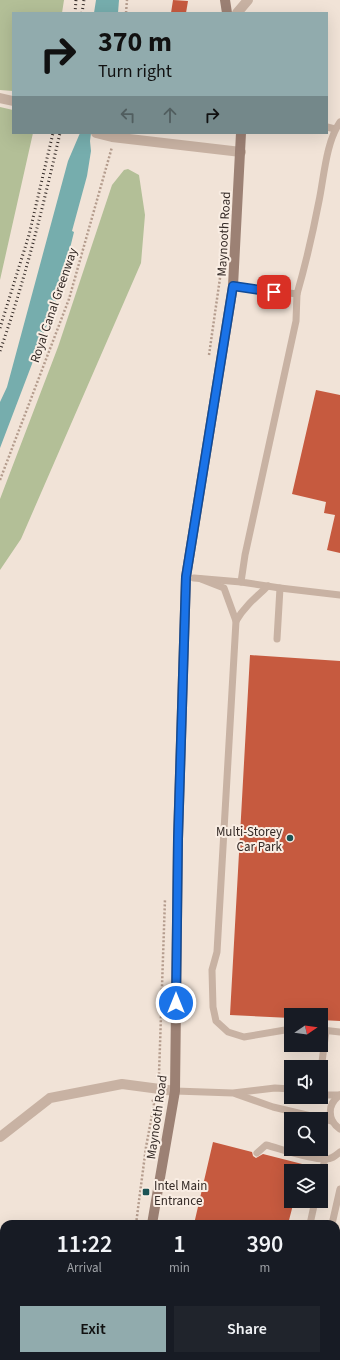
<!DOCTYPE html>
<style>
body{margin:0;font-family:"Source Sans 3",sans-serif;background:#20242c;color:#f1f3f6;height:100vh;display:flex;flex-direction:column;font-size:15px;white-space:nowrap}
*{box-sizing:border-box;margin:0}
p{font-size:13px;color:#9ea1a6}
.icon{flex:none;width:22px;height:22px;fill:none;stroke:currentColor;stroke-width:2;stroke-linecap:round;stroke-linejoin:round}
.map{position:relative;flex:1;overflow:hidden}
.panel{position:absolute;left:0px;top:1220px;width:340px;height:140px;display:flex;flex-direction:column;background:#171b24;border-radius:12px 12px 0 0;box-shadow:0 4px 16px #0002}
.panel>*{flex:none}
.banner{position:absolute;left:12px;top:12px;width:316px;height:122px;border-radius:0px;box-shadow:0 4px 16px #0002;background:#91abad;color:#111;overflow:hidden}
.needle{width:26px;rotate:77deg}
.buttons{position:absolute;left:284px;top:1008px;display:grid;gap:8px}
.buttons a{display:grid;place-items:center;width:44px;height:44px;border-radius:0px;background:#171b24;box-shadow:0 4px 16px #0002;font-size:20px}
.pin{position:absolute;display:grid;place-items:center;width:34px;height:34px;color:#fff;margin:-17px;border-radius:8px;box-shadow:0 2px 6px #0006}
.me{position:absolute;width:44px;margin:-22px;rotate:0deg;stroke-linejoin:round;filter:drop-shadow(0 0 3px #0008)}
.turn{display:flex;align-items:center;gap:14px;height:84px;padding:0 20px;font-size:18px}
.turn .icon{width:52px;height:52px;stroke-width:2.5}
.turn b{display:block;font-size:28px;line-height:34px}
.lanes{display:flex;align-items:center;height:38px;padding:0 20px;background:#0003;justify-content:center;gap:20px;direction:ltr}
.lanes .off{opacity:.35}
.eta{display:flex;justify-content:space-evenly;align-items:center;height:68px;text-align:center}
.eta b{font-size:24px;font-weight:600;line-height:28px}
.button{display:flex;gap:8px;margin-top:auto;padding:8px 20px}
.button a{flex:1;height:46px;border-radius:0px;background:#91abad;color:#111;font-size:16px;font-weight:600;line-height:46px;text-align:center}
.button a+a{background:#20242c;color:#f1f3f6}
.map>svg:first-child{display:block}
.green{fill:#b3bf97}
.water{fill:#76adad}
.building{fill:#c65a3f}
.lines{fill:none;stroke-linecap:round;stroke-linejoin:round}
.path{stroke:#b49c8d;stroke-width:2.5;stroke-dasharray:2 2;stroke-linecap:butt}
.service{stroke:#c8b2a3;stroke-width:7}
.minor{stroke:#c8b2a3;stroke-width:10}
.tertiary{stroke:#c8b2a3;stroke-width:10}
.secondary{stroke:#9c8174;stroke-width:10}
.rail{stroke:#332925;stroke-width:3;stroke-dasharray:1 3;stroke-linecap:butt}
.route-casing{stroke:#114b97;stroke-width:10}
.route{stroke:#1a73e8;stroke-width:7}
.poi-dot{fill:#1b5354;stroke:#f9ede3;stroke-width:1.5}
.labels{text-anchor:middle;stroke-width:4;stroke-linejoin:round;paint-order:stroke}
.street-label{font-size:13px;fill:#332925;stroke:#f9ede3}
.poi-label{font-size:13px;fill:#332925;stroke:#f9ede3;text-anchor:end}
</style>
<div class="map">
<svg width="340" height="1360" viewBox="0 0 340 1360">
<rect width="100%" height="100%" fill="#f1e3d7"/>
<g class="green">
<path d="M 0,0 L 64,0 L 62,13 L 13,13 L 13,91 L 0,90 Z"/>
<path d="M 0,107 L 13,110 L 13,133 L 33,133 L 0,280 Z"/>
<path d="M 128,169 L 139,175 L 145,215 L 141,263 L 21,539 L 0,570 L 0,499 L 58,347 L 112,185 L 124,170 Z"/>
</g>
<g class="water">
<path d="M 96,0 L 119,0 L 118,13 L 94,13 Z"/>
<path d="M 80,133 L 91,133 L 90,141 L 91,151 L 87,176 L 72,231 L 74,232 L 59,293 L 0,448 L 0,402 L 7,387 L 68,161 Z"/>
</g>
<g class="building">
<path d="M 173,0 L 188,1 L 186,13 L 171,13 Z"/>
<path d="M 316,390 L 340,395 L 340,553 L 327,550 L 335,515 L 324,513 L 326,502 L 292,494 Z"/>
<path d="M 250,655 L 340,661 L 340,1021 L 321,1020 L 321,1015 L 291,1015 L 291,1018 L 230,1015 Z"/>
<path d="M 213,1142 L 252,1152 L 253,1156 L 256,1158 L 263,1154 L 314,1167 L 313,1171 L 291,1171 L 291,1201 L 294,1201 L 288,1224 L 194,1224 Z"/>
</g>
<g class="lines">
<g class="path">
<path d="M 126,13 L 127,0"/>
<path d="M 209,355 L 221,271"/>
<path d="M 0,480 L 69,299 L 112,147"/>
<path d="M 156,1077 L 159,1074 L 165,899"/>
<path d="M 136,1224 L 146,1147 L 154,1104 L 152,1098"/>
<path d="M 336,1266 L 340,1248"/>
<path d="M 112,1360 L 113,1356"/>
<path d="M 316,1360 L 316,1356"/>
</g>
<g class="service">
<path d="M 327,127 L 335,129"/>
<path d="M 233,286 L 297,294 C 306,263 313,232 319,201 C 324,177 326,142 340,122"/>
<path d="M 297,294 L 296,321 L 245,555 L 241,582 L 280,588 L 340,595"/>
<path d="M 194,578 L 241,582"/>
<path d="M 201,579 L 224,588 L 236,621"/>
<path d="M 268,586 C 256,597 244,607 236,621 L 217,952 L 212,970 L 213,1007 L 216,1021 L 228,1032 L 244,1037 L 291,1029"/>
<path d="M 277,639 L 280,588"/>
<path d="M 322,1030 L 340,1032"/>
<path d="M 322,1062 L 326,1031"/>
<path d="M 175,1091 L 233,1093 L 275,1088 L 291,1089"/>
<path d="M 321,1093 L 328,1095 L 340,1095"/>
<path d="M 236,1094 L 273,1107 L 332,1121"/>
<path d="M 340,1095 C 327,1104 327,1120 340,1129"/>
<path d="M 257,1153 L 266,1145 C 281,1149 311,1160 326,1159 C 332,1159 335,1156 340,1152"/>
<path d="M 321,1175 L 325,1159"/>
<path d="M 310,1224 L 315,1201"/>
<path d="M 332,1224 L 340,1189"/>
<path d="M 278,1360 L 279,1356"/>
<path d="M 303,1360 L 304,1356"/>
</g>
<g class="minor">
<path d="M 0,98 L 13,101"/>
<path d="M 96,133 L 112,137 L 241,152"/>
<path d="M 0,1137 L 50,1098 L 122,1084 L 175,1091"/>
</g>
<path class="tertiary" d="M 237,13 L 248,0"/>
<g class="secondary">
<path d="M 225,0 L 227,13"/>
<path d="M 152,1224 L 175,1091 L 178,839 L 186,577 L 233,286 L 241,133"/>
<path d="M 128,1360 L 129,1356"/>
</g>
<g class="rail">
<path d="M 75,13 L 76,0"/>
<path d="M 82,13 L 84,0"/>
<path d="M 0,328 L 29,235 L 53,133"/>
<path d="M 0,351 C 25,280 43,207 60,133"/>
</g>
</g>
<g class="lines">
<defs>
<path id="route" d="M 176,1003 L 178,839 L 186,577 L 233,286 L 274,292"/>
</defs>
<use href="#route" class="route-casing"/>
<use href="#route" class="route"/>
</g>
<g class="poi-dot">
<circle cx="290" cy="838" r="4"/>
<rect x="142" y="1188" width="8" height="8" rx="2"/>
</g>
<g class="labels">
<g class="street-label">
<text transform="translate(223 234) rotate(-87)" y="5">Maynooth Road</text>
<text transform="translate(53 305) rotate(-71)" y="5">Royal Canal Greenway</text>
<text transform="translate(156 1117) rotate(-82)" y="5">Maynooth Road</text>
</g>
<g class="poi-label">
<text x="282" y="836">Multi-Storey<tspan x="282" dy="15">Car Park</tspan></text>
<text x="154" y="1190" text-anchor="start">Intel Main<tspan x="154" dy="15">Entrance</tspan></text>
</g>
</g>
</svg>
<div class="buttons">
<a><svg class="needle" viewBox="-14 -14 28 28"><path d="M0-13l5 13h-10z" fill="#e53935"/><path d="M0 13l5-13h-10z" fill="#9ea1a6"/></svg></a>
<a><svg class="icon" aria-label="sound" viewBox="0 0 24 24"><path d="M4 9h4l5-4v14l-5-4H4zM17 9q2 3 0 6"/></svg></a>
<a><svg class="icon" aria-label="search" viewBox="0 0 24 24"><circle cx="10" cy="10" r="6"/><path d="M15 15l6 6"/></svg></a>
<a><svg class="icon" aria-label="layers" viewBox="0 0 24 24"><path d="M12 4l9 5-9 5-9-5zM3 14l9 5 9-5"/></svg></a>
</div>
<div class="pin" style="left:274px;top:292px;background:#d93025"><svg class="icon" aria-label="arrive" viewBox="0 0 24 24"><path d="M6 21V4h12l-3 4 3 4H6"/></svg></div>
<svg class="me" style="left:176px;top:1003px" viewBox="-20 -20 40 40"><circle r="17" fill="#1a73e8" stroke="#fff" stroke-width="3"/><path d="M0-11L8 9 0 5-8 9z" fill="#fff"/></svg>
<div class="banner">
<div class="turn"><svg class="icon" aria-label="right" viewBox="0 0 24 24"><path d="M7 20v-9h11M14 6l5 5-5 5"/></svg><div><b>370 m</b>Turn right</div></div>
<div class="lanes"><svg class="icon off" aria-label="left" viewBox="0 0 24 24"><path d="M17 20v-9H6M10 6l-5 5 5 5"/></svg><svg class="icon off" aria-label="ahead" viewBox="0 0 24 24"><path d="M12 20V5M6 11l6-6 6 6"/></svg><svg class="icon" aria-label="right" viewBox="0 0 24 24"><path d="M7 20v-9h11M14 6l5 5-5 5"/></svg></div>
</div>
<section class="panel">
<div class="eta">
<div><b>11:22</b><p>Arrival</p></div>
<div><b>1</b><p>min</p></div>
<div><b>390</b><p>m</p></div>
</div>
<div class="button"><a>Exit</a><a>Share</a></div>
</section>
</div>
